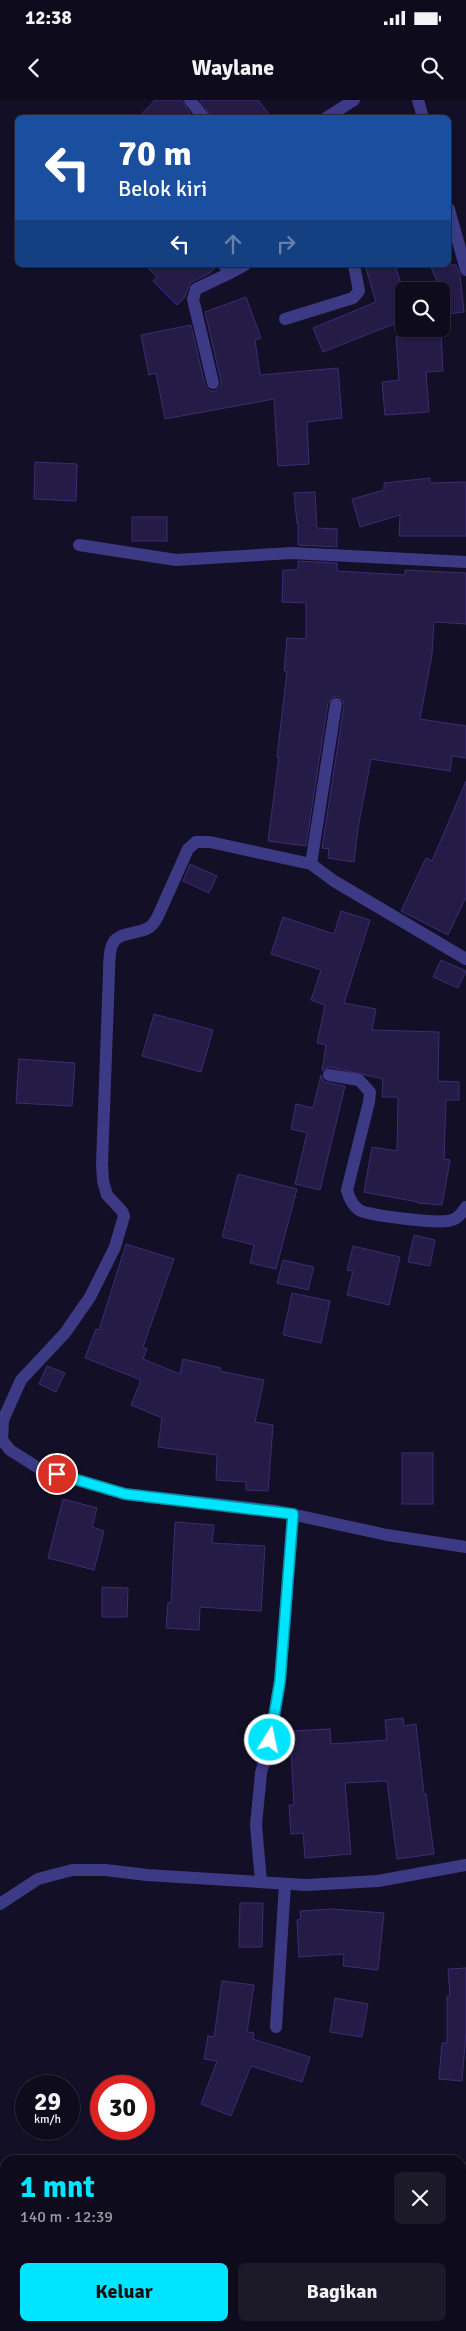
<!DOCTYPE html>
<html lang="id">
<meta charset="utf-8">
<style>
body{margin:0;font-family:Signika,sans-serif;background:#1c1929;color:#f1f3f6;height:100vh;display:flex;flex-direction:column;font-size:19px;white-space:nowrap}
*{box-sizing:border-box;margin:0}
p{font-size:16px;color:#9b9ba3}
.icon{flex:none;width:28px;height:28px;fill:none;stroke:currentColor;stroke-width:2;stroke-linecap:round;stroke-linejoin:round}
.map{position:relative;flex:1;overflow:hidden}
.drawer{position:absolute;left:0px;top:2055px;width:466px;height:176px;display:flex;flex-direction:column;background:#0e0b1c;border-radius:15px 15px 0 0;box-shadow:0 1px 4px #0004,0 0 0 1px #2e2b3b}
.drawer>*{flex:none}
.banner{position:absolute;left:15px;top:15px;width:436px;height:152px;border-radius:8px;box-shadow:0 1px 4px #0004,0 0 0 1px #2e2b3b;background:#1a4fa0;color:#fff;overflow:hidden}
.buttons{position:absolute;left:395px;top:182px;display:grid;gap:10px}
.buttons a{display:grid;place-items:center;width:55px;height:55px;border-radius:8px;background:#0e0b1c;box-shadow:0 1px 4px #0004,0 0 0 1px #2e2b3b;font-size:25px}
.speed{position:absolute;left:15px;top:1975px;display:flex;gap:10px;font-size:25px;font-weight:700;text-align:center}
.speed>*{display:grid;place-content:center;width:65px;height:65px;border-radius:50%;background:#0e0b1c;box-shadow:0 1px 4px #0004,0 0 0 1px #2e2b3b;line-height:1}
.speed small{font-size:12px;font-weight:400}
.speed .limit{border:8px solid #d22;background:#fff;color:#111}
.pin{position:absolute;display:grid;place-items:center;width:42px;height:42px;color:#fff;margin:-21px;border:2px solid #fff;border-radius:50%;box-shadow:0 1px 5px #0007}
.me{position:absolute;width:55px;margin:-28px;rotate:10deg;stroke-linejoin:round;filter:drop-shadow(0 0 4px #0008)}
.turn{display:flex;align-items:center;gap:18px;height:105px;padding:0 20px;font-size:22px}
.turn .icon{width:65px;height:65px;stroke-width:2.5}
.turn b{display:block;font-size:35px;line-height:42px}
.lanes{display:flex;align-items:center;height:48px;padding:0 20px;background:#0003;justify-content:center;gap:25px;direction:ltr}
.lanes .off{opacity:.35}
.round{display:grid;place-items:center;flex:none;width:52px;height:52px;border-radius:8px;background:#1c1929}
.headline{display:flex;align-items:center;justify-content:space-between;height:85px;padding:0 20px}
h1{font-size:30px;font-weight:800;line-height:38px;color:#00e5ff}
.action{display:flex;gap:10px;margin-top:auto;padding:10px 20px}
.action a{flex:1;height:58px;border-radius:8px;background:#00e5ff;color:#111;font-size:20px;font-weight:800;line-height:58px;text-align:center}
.action a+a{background:#1c1929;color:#f1f3f6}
.status{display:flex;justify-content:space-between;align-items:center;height:35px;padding:0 25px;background:#0e0b1c;direction:ltr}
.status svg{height:14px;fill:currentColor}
header{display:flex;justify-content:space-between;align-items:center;height:65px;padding:0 20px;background:#0e0b1c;font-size:22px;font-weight:800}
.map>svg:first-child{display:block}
.building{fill:#241b47;stroke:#3b2d73}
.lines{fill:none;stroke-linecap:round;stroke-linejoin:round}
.street{stroke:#3d3a85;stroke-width:12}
.route-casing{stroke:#0095a6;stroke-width:12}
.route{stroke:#00e5ff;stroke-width:9}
</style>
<div class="status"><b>12:38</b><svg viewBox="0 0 49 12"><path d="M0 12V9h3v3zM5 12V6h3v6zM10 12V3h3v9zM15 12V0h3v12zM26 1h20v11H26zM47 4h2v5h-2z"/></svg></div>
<header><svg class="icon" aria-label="back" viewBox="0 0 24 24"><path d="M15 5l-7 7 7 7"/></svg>Waylane<svg class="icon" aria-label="search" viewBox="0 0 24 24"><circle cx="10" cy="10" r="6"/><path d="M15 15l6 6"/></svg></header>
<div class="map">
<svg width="466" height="2231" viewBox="0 0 466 2231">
<rect width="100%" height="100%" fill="#130f26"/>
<g class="building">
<path d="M 155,0 L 182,0 L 193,18 L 138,18 Z"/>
<path d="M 200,0 L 258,0 L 272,18 L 212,18 Z"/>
<path d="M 145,165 L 216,165 L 216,167 L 210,173 L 190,183 L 185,197 L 177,205 L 153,181 L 157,177 Z"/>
<path d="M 365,165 L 395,165 L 401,184 L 404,184 L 404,220 L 323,252 L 313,228 L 376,202 Z"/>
<path d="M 430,165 L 456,165 L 460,175 L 464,212 L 441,215 L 441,191 Z"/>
<path d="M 246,197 L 261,238 L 255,240 L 260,275 L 338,268 L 342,318 L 307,322 L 309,364 L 278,366 L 274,299 L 165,319 L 156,273 L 149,275 L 141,235 L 191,225 L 205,285 L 210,291 L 215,291 L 221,286 L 221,281 L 205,212 Z"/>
<path d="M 441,234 L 443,271 L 426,272 L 429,312 L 385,315 L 382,282 L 399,280 L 396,237 Z"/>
<path d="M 35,362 L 77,364 L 76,401 L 34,399 Z"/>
<path d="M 430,378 L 430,383 L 466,382 L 466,436 L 399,436 L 400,415 L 360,427 L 352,399 L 384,390 L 384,383 Z"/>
<path d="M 315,392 L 317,428 L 337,429 L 337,447 L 298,445 L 298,423 L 297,423 L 294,393 Z"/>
<rect x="132" y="417" width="35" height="24"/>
<path d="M 298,461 L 337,463 L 337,471 L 405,475 L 405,470 L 466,473 L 466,524 L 434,522 L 432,554 L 420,619 L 466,626 L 466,658 L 452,656 L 450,671 L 371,659 L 358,728 L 354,762 L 328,758 L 329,749 L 322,748 L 344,605 L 343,601 L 338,596 L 333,597 L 328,603 L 306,746 L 268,741 L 279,657 L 277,657 L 287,571 L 284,571 L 287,538 L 306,539 L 306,503 L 282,502 L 283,470 L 298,470 Z"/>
<path d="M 466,681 L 466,797 L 448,835 L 401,811 L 426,758 L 432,761 Z"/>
<path d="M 190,764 L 217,776 L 209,793 L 183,781 Z"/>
<path d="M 341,811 L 370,820 L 344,903 L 376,909 L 372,930 L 439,932 L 438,981 L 459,982 L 459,1000 L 446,1000 L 444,1059 L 450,1060 L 442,1105 L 418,1103 L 418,1102 L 364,1092 L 372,1047 L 397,1051 L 398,997 L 382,997 L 383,979 L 330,967 L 322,971 L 326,945 L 317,943 L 325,905 L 311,900 L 321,870 L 271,854 L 283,817 L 334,834 Z"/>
<path d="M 441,860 L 466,871 L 458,888 L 433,877 Z"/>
<path d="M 154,914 L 213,930 L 201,972 L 142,956 Z"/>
<path d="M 19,959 L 75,963 L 72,1006 L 16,1003 Z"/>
<path d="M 321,975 L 324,982 L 345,986 L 320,1090 L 295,1084 L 307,1033 L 291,1029 L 296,1004 L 313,1008 Z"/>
<path d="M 238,1074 L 297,1089 L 276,1169 L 250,1163 L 254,1145 L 222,1137 Z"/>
<path d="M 414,1135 L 435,1140 L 430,1166 L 408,1162 Z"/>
<path d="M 126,1144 L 174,1159 L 143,1247 L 147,1249 L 143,1259 L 180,1274 L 183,1259 L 221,1268 L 220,1271 L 264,1280 L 255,1322 L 273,1325 L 268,1391 L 246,1390 L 246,1382 L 216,1380 L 217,1355 L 158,1347 L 162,1318 L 131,1305 L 141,1280 L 85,1258 L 96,1229 L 99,1230 Z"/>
<path d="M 353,1146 L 400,1157 L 389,1205 L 347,1195 L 353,1171 L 347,1170 Z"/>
<path d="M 283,1160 L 314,1167 L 308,1190 L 277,1183 Z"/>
<path d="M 292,1193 L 330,1201 L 321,1243 L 283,1235 Z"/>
<path d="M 47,1266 L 65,1273 L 56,1292 L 39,1284 Z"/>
<rect x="402" y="1353" width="31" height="51"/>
<path d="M 63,1399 L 97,1408 L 92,1427 L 104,1431 L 94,1470 L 48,1458 Z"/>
<path d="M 175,1422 L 214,1425 L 212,1443 L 265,1446 L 261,1511 L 200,1507 L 199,1530 L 166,1528 L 168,1503 L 171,1503 Z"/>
<path d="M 102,1487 L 128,1488 L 127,1517 L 102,1517 Z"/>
<path d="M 403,1618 L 404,1626 L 416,1624 L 424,1694 L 426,1694 L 434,1754 L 397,1759 L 387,1681 L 385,1681 L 345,1683 L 351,1754 L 305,1758 L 303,1733 L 291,1734 L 289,1705 L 294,1705 L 290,1631 L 330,1629 L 331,1644 L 387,1640 L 385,1620 Z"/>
<path d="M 240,1803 L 263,1803 L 262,1847 L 239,1847 Z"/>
<path d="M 332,1809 L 384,1813 L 378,1870 L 343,1866 L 344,1854 L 299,1857 L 297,1820 L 301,1819 L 300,1811 Z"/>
<path d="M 466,1868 L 466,1931 L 462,1981 L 439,1979 L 442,1943 L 447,1943 L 447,1896 L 450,1896 L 448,1869 Z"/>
<path d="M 222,1881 L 254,1885 L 247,1932 L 254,1933 L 253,1939 L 310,1957 L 302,1982 L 251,1966 L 231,2016 L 201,2004 L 217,1961 L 204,1959 L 208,1936 L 214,1937 Z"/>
<path d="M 335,1898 L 368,1904 L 362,1937 L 330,1932 Z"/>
</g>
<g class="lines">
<g class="street">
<path d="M 190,0 L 204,18"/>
<path d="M 418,0 L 423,18"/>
<path d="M 326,18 L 354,0"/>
<path d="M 449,109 L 466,170"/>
<path d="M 230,173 L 245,165"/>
<path d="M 285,219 L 353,198 L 359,191 L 354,165"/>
<path d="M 213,283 L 193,199 L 196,189 L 230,173 L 224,165"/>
<path d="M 79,445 L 176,460 L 292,453 L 466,462"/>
<path d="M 336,604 L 311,764 L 334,781 L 466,859"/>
<path d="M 311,764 L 210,742 L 196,742 L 188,749 L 158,816 C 156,820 153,826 148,828 C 136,835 115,831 111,848 C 109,856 109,865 109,873 L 102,1064 L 103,1081 L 107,1095 L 122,1111 L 124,1116 L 115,1147 L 90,1197 L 65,1233 L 21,1280 L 3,1320 L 2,1340 L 10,1350 L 40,1369 L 125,1394 L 277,1411 L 387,1435 L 466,1447"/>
<path d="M 329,975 L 359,980 L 370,992 L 369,1002 L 347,1090 C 349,1098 352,1105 359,1110 C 370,1116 434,1123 448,1121 C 457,1120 461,1114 466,1107"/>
<path d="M 261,1782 L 256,1725 L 261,1673 L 270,1640 L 280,1581 L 293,1414"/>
<path d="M 0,1804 L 38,1779 L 72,1770 L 105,1770 L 147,1775 L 306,1785 L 378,1781 L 466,1765"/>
<path d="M 276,1927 L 285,1784"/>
</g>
</g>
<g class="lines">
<defs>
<path id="route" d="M 57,1374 L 125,1394 L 293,1414 L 280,1581 L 270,1640"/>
</defs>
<use href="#route" class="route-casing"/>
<use href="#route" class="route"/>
</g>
</svg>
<div class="buttons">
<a><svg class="icon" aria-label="search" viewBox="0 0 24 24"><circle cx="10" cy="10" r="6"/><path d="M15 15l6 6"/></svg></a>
</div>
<div class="speed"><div>29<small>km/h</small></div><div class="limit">30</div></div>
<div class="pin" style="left:57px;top:1374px;background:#d93025"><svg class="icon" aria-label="arrive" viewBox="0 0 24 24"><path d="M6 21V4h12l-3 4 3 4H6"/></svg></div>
<svg class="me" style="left:270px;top:1640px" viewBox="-20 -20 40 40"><circle r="17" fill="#00e5ff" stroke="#fff" stroke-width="3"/><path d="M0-11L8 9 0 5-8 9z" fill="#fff"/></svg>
<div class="banner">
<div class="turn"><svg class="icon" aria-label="left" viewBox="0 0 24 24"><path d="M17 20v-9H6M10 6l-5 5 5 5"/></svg><div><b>70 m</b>Belok kiri</div></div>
<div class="lanes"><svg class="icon" aria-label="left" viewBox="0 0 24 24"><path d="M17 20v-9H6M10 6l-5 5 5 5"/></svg><svg class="icon off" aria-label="ahead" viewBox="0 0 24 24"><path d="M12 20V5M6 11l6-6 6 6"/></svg><svg class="icon off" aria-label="right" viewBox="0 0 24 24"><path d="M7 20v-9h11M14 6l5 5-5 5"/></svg></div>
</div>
<section class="drawer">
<div class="headline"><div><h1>1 mnt</h1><p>140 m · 12:39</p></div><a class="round"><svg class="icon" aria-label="close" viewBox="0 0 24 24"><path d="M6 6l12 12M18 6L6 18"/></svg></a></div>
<div class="action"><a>Keluar</a><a>Bagikan</a></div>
</section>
</div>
